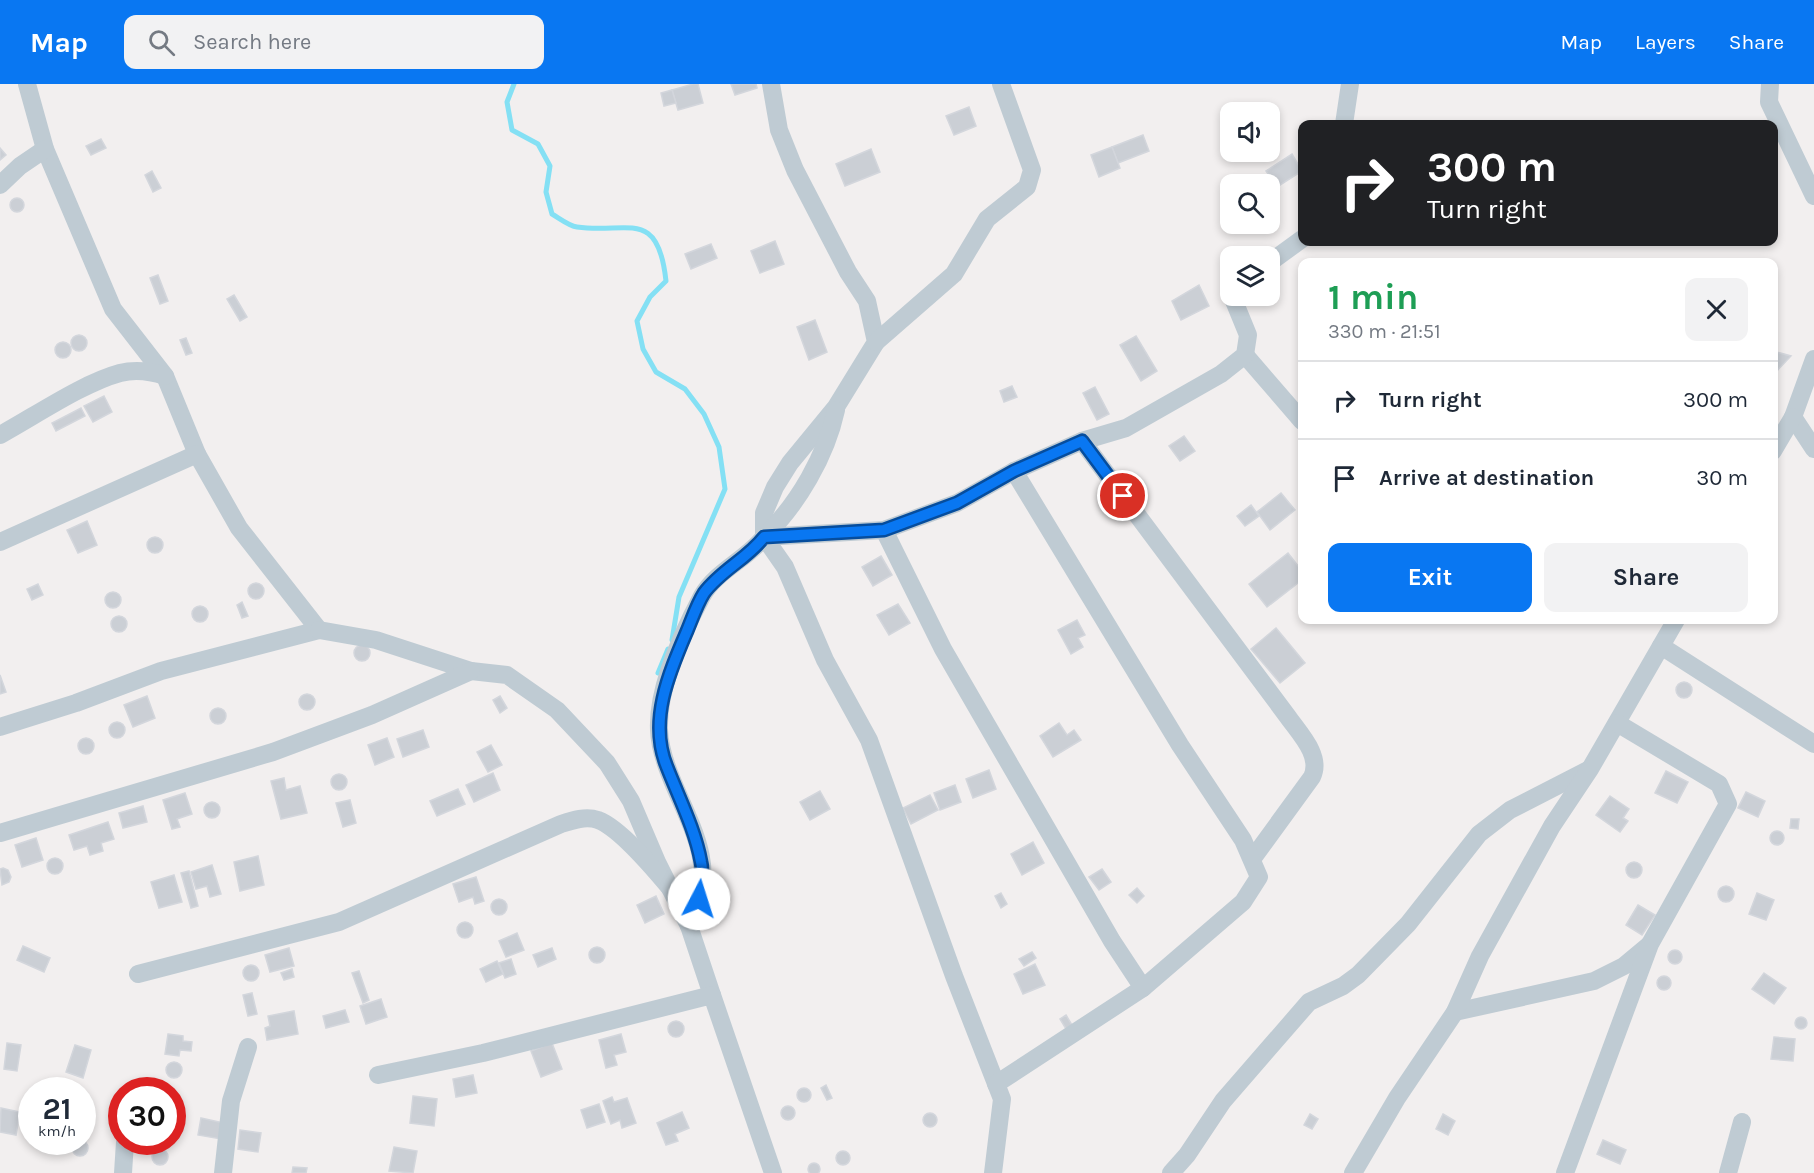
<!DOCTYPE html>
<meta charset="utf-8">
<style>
body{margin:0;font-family:Karla,sans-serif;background:#f2f2f3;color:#1f2937;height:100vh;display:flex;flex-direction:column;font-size:22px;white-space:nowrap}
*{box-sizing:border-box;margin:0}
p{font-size:20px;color:#747a83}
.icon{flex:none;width:33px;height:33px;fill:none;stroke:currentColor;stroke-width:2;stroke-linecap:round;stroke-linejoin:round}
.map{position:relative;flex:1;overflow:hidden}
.side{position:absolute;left:1298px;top:174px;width:480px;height:366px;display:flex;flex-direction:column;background:#fff;border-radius:12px;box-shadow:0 3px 9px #0003}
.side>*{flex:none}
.banner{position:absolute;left:1298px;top:36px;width:480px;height:126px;border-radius:12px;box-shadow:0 3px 9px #0003;background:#202124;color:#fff;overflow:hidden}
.fabs{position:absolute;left:1220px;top:18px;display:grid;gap:12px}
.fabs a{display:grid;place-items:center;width:60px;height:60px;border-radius:12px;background:#fff;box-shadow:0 3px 9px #0003;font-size:30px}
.speed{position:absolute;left:18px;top:993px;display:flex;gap:12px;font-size:30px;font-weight:700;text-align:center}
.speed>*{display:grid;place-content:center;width:78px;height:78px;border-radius:50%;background:#fff;box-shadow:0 3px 9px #0003;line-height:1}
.speed small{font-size:15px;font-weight:400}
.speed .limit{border:9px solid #d22;background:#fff;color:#111}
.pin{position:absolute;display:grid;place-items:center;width:51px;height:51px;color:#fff;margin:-26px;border:3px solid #fff;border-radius:50%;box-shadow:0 2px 6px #0007}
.me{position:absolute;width:66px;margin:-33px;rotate:5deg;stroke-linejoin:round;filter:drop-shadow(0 0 4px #0008)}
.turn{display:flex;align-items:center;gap:21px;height:126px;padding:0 30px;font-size:27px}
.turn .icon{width:78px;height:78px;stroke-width:2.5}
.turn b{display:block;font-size:42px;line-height:51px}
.round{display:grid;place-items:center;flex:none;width:63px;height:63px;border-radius:12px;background:#f2f2f3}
.summary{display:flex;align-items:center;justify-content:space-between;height:102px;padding:0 30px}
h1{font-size:36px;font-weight:700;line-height:45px;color:#1e9e55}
.cta{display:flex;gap:12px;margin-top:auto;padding:12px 30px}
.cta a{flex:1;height:69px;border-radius:12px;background:#0977f2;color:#fff;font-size:24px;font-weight:700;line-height:69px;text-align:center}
.cta a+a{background:#f2f2f3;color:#1f2937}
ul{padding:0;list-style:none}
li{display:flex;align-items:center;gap:18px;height:78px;padding:0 30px;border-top:2px solid #e0e1e3}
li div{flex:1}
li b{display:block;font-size:22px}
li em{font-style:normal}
header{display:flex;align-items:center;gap:36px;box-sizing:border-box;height:84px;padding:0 30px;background:#0977f2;color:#fff}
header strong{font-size:28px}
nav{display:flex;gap:33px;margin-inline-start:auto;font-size:21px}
.search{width:420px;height:54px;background:#f2f2f3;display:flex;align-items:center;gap:15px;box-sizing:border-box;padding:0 21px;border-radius:12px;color:#747a83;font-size:22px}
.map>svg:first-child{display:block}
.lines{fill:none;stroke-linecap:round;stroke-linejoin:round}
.stream{stroke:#84e0f4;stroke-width:5}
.building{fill:#cbcfd5;stroke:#d3d6dc;stroke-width:1.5}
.minor{stroke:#bfcbd3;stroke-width:18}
.route-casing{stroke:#064d9d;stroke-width:15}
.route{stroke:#0977f2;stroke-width:10}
</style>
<header>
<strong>Map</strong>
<div class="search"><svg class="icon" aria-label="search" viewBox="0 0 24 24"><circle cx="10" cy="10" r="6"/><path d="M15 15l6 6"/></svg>Search here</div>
<nav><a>Map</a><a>Layers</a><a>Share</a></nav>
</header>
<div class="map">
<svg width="1814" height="1089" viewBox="0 0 1814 1089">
<rect width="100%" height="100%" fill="#f2efef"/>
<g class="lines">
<g class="stream">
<path d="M 514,0 L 507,18 L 512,46 L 538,60 L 550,82 L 546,108 L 552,130 C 559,134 569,142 577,143 C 628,150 658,123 666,197 L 650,213 L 637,237 L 643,265 L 656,288 L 685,305 L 704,330 L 719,363 L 725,405 L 679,513 L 672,556"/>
<path d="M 658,589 L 668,565"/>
</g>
</g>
<g class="building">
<path d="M 693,0 L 698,0 L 703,19 L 678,26 L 672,6 Z"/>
<path d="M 731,0 L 756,0 L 757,4 L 735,11 Z"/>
<path d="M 672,6 L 676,19 L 664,22 L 661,9 Z"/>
<path d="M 969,23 L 976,42 L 954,51 L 946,32 Z"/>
<path d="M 1143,51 L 1149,67 L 1118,79 L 1112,63 Z"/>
<path d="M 101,55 L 106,64 L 91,71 L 86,62 Z"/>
<path d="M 1112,63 L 1120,84 L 1099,93 L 1091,71 Z"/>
<path d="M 0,64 L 6,71 L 0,76 Z"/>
<path d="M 871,65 L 880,88 L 845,102 L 836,80 Z"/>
<path d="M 1292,70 L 1302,87 L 1277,103 L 1266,87 Z"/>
<path d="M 152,87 L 161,104 L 153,108 L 145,91 Z"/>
<circle cx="17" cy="121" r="7"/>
<path d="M 775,157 L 784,180 L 760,189 L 751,167 Z"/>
<path d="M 711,160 L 717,174 L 691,185 L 685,170 Z"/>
<path d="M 158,191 L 168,217 L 160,220 L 150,194 Z"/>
<path d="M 1199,201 L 1209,222 L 1181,236 L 1172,217 Z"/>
<path d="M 234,211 L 247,233 L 240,237 L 227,215 Z"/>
<path d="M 815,236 L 827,268 L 809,276 L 797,243 Z"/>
<circle cx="79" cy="259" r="8"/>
<path d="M 1136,252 L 1157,287 L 1141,297 L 1120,261 Z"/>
<path d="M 186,254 L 192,269 L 186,271 L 180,256 Z"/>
<circle cx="63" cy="266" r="8"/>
<path d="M 1773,267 L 1791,272 L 1773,291 Z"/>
<path d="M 1012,302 L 1017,313 L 1004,318 L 1000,307 Z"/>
<path d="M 1095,303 L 1109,330 L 1097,336 L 1083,309 Z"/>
<path d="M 104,312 L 112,328 L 93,338 L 84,322 Z"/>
<path d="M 81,324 L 85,332 L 56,347 L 52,339 Z"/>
<path d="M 1184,352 L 1195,367 L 1180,377 L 1169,362 Z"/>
<path d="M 1281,409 L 1295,426 L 1270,446 L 1257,428 Z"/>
<path d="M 1251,421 L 1259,432 L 1245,442 L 1237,432 Z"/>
<path d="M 87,437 L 97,461 L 78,469 L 67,446 Z"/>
<circle cx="155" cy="461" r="8"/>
<path d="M 1288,469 L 1302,487 L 1302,496 L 1267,523 L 1249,500 Z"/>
<path d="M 881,472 L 892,491 L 873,502 L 862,483 Z"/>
<circle cx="256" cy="507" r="8"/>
<path d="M 38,500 L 43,511 L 32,516 L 27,505 Z"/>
<circle cx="113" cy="516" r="8"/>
<path d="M 242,518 L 248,532 L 242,534 L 237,521 Z"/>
<path d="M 898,520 L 910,539 L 889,551 L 877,531 Z"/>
<circle cx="200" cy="530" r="8"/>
<circle cx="119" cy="540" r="8"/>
<path d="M 1077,536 L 1085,551 L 1078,554 L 1083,563 L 1071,570 L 1058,546 Z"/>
<path d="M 1276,544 L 1305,579 L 1280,599 L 1251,565 Z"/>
<circle cx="362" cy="569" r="8"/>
<path d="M 0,591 L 6,608 L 0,610 Z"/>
<circle cx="1684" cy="606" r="8"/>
<circle cx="307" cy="618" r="8"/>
<path d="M 147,612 L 155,634 L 133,643 L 124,621 Z"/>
<path d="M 500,612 L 507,624 L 500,629 L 493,616 Z"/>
<circle cx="218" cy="632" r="8"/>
<circle cx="117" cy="646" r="8"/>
<path d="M 1059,639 L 1067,651 L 1074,646 L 1081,656 L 1053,673 L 1040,652 Z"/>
<path d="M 423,646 L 429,663 L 403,673 L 397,655 Z"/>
<circle cx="86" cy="662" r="8"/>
<path d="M 387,654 L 394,673 L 375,681 L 368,661 Z"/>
<path d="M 491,661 L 502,681 L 488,688 L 477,668 Z"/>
<path d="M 989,686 L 996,705 L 973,714 L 966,695 Z"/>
<path d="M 1666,687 L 1688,698 L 1677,719 L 1655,709 Z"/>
<path d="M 493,689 L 500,706 L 474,718 L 466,701 Z"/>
<circle cx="339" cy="698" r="8"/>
<path d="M 284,694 L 286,706 L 300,702 L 307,729 L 281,735 L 271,697 Z"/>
<path d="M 955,701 L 961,718 L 940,726 L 934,709 Z"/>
<path d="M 458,705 L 465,720 L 437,732 L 430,717 Z"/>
<path d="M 820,707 L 830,725 L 810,736 L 800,718 Z"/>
<path d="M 1746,708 L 1765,717 L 1758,733 L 1738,724 Z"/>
<path d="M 185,709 L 192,730 L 177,735 L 180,743 L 172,745 L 163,716 Z"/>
<path d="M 930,711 L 938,726 L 911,740 L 903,724 Z"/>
<path d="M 1610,712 L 1629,725 L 1623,734 L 1628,737 L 1620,748 L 1596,731 Z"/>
<path d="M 350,716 L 356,739 L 343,743 L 336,719 Z"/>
<circle cx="212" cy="726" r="8"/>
<path d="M 143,722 L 147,738 L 123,744 L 119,729 Z"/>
<path d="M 1791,735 L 1799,735 L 1798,745 L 1790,744 Z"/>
<path d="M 108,738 L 114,755 L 101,759 L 103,767 L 90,771 L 87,762 L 74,766 L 69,751 Z"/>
<circle cx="1777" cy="754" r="7"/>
<path d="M 36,754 L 43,776 L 22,783 L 15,761 Z"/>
<path d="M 1033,758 L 1044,779 L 1022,791 L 1011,770 Z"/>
<path d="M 258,772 L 264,801 L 240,807 L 234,778 Z"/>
<circle cx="55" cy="782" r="8"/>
<circle cx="1634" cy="786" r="8"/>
<path d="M 212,781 L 221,810 L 210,813 L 207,802 L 196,805 L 191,788 Z"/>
<path d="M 3,784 L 8,786 L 11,793 L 9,798 L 2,801 L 0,785 Z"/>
<path d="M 1102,785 L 1111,798 L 1099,806 L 1089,793 Z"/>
<path d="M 189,787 L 198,822 L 191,824 L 181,789 Z"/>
<path d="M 174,791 L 182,818 L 159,824 L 151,798 Z"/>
<path d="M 476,793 L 484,817 L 475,820 L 473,813 L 459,818 L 453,800 Z"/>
<circle cx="1726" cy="810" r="8"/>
<path d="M 1137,804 L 1144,812 L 1137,819 L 1129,811 Z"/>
<path d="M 1001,809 L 1007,820 L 1001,824 L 995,812 Z"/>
<path d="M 1757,809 L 1774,816 L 1766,836 L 1749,830 Z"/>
<path d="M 656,812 L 664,830 L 645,839 L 637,821 Z"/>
<circle cx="499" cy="823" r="8"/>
<path d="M 1638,821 L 1655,831 L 1642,851 L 1626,841 Z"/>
<circle cx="465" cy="846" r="8"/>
<path d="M 517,849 L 524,866 L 506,873 L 499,857 Z"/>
<path d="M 23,862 L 50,874 L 44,888 L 17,876 Z"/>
<circle cx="597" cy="871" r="8"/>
<path d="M 289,864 L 294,882 L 270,888 L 265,871 Z"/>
<path d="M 552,864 L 556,875 L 538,883 L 533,871 Z"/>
<circle cx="1675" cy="873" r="7"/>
<path d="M 1032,868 L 1036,874 L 1024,882 L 1019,875 Z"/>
<path d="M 511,875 L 516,890 L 505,894 L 499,879 Z"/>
<path d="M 497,877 L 503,890 L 486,898 L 480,885 Z"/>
<path d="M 1035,880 L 1045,901 L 1023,910 L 1014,890 Z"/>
<circle cx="251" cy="889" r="8"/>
<path d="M 292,885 L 294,893 L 284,896 L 281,889 Z"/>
<path d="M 359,887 L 369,916 L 363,919 L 352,889 Z"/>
<path d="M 1764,889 L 1786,904 L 1774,920 L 1752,905 Z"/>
<circle cx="1664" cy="899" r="7"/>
<path d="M 252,909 L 257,930 L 248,932 L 243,911 Z"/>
<path d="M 381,915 L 387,933 L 366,940 L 360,922 Z"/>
<path d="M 345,926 L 349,938 L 326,944 L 323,932 Z"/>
<path d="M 294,927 L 298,950 L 267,956 L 265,944 L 270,942 L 268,932 Z"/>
<path d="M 1066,931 L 1072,941 L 1066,945 L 1060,935 Z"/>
<circle cx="1801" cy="939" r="6"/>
<circle cx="676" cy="945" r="8"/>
<path d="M 168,950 L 183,952 L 183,957 L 192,958 L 191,967 L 180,966 L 179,972 L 165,970 Z"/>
<path d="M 621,950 L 626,968 L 614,971 L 617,981 L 606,984 L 599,956 Z"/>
<path d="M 1774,953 L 1795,955 L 1793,977 L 1771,975 Z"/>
<path d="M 7,959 L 21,961 L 17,987 L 4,985 Z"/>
<path d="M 552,959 L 562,985 L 541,993 L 531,967 Z"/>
<path d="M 75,961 L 91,966 L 83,994 L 66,988 Z"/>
<circle cx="174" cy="986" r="8"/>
<path d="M 473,991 L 477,1009 L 456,1013 L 453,995 Z"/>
<path d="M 826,1001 L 832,1014 L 827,1016 L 821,1004 Z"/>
<circle cx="804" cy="1011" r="7"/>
<path d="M 413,1012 L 437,1015 L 434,1042 L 410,1039 Z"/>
<path d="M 612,1013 L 614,1018 L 627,1014 L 636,1039 L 622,1044 L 620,1036 L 611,1040 L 603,1017 Z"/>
<path d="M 599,1020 L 605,1038 L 587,1044 L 581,1026 Z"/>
<circle cx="788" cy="1029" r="7"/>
<path d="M 1,1024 L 20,1028 L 16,1051 L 0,1048 Z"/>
<path d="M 682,1028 L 689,1044 L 675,1050 L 678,1057 L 666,1061 L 657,1039 Z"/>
<circle cx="930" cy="1036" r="7"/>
<path d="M 1310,1030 L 1318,1035 L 1312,1045 L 1304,1041 Z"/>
<path d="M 1443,1030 L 1455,1037 L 1448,1051 L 1436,1045 Z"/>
<path d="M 201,1034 L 224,1039 L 221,1055 L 198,1051 Z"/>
<path d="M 240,1046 L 261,1049 L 258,1068 L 238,1065 Z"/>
<path d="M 1603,1056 L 1626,1066 L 1620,1080 L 1597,1070 Z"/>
<circle cx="80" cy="1064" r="8"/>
<path d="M 394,1063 L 417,1067 L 413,1089 L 389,1087 Z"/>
<circle cx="160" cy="1073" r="8"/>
<circle cx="843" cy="1074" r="7"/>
<circle cx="814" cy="1085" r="6"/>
<path d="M 293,1083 L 307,1084 L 306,1089 L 292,1089 Z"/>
</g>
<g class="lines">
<g class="minor">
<path d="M 27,0 L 45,65 L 113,225 L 165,292 L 197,370"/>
<path d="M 771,0 L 779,46 L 795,86 L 848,188 L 867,217 L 876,258 L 836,323 L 790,379 L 775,403 L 764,429 L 764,453 L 785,483 L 825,576 L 869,656 L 954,892 L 1002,1015 L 993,1089"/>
<path d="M 1770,0 L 1769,18 L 1814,112"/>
<path d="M 1344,40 L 1350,0"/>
<path d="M 0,101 L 20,82 L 45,65"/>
<path d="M 1269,179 L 1302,155"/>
<path d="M 876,258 L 954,190 L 987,135 L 1027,103 L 1032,86 L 1001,0"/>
<path d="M 1245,271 L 1302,337"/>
<path d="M 1814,275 L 1793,333 L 1814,365"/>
<path d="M 0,351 C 35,332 83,299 120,289 C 136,285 150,287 165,292"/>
<path d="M 1082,357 L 1288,633 C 1300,650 1322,672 1312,693 L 1253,774"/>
<path d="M 1773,367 L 1793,333"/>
<path d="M 884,446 L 943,565 L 1112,857 L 1143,904"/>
<path d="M 764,453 C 798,420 826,372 836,326"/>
<path d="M 0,458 L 197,370 L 239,444 L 319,546 L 161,587 L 76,619 L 0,643"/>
<path d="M 319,546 L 376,556 L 471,587 L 507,591 L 557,626 L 607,679 L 631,717 L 657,778 L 689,842 L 712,911"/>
<path d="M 1661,562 L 1814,660"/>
<path d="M 0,749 L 273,668 L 372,631 L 471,587"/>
<path d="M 689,842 C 696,823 704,801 702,780 C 697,736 661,691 659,646 C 657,605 683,548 702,512 C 716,487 747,475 764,453 L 884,446 L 957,419 L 1014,387 L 1082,357 L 1126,344 L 1221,290 L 1245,271 L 1248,251 L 1232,212"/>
<path d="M 138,890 L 339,838 L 561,740 C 573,736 586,732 598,736 C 620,744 655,786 670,804"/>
<path d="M 1455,928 L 1594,897 L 1624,882 L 1648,862"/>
<path d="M 378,991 L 483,969 L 712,911 L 773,1089"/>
<path d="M 996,1000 L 1143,904 L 1243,818 L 1259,793 L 1243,756 L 1180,661 L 1014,387"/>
<path d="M 123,1089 L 125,1058"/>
<path d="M 223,1089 L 231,1017 L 248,963"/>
<path d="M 1171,1089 L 1187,1071 L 1223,1017 L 1309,918 L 1343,902 L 1358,891 L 1408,840 L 1479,750 L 1510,726 L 1588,686"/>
<path d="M 1353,1089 L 1397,1014 L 1455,928 L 1480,872 L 1552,742 L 1590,685 L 1676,536"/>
<path d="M 1565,1089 L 1650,860 L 1728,720 L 1719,700 L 1617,639"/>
<path d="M 1728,1089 L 1742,1038"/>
</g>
</g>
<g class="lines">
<defs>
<path id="route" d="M 699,815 C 700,803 704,789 701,778 C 695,745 679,714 667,683 C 648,637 669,589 687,547 C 692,535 697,520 704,509 C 721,486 747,475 764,453 L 884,446 L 957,419 L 1014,387 L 1082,357 L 1123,412"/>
</defs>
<use href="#route" class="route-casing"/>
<use href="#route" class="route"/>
</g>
</svg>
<div class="fabs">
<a><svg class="icon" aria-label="sound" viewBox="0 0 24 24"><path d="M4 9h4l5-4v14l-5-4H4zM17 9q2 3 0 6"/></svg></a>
<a><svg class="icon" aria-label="search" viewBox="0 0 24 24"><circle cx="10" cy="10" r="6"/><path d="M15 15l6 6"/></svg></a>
<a><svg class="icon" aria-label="layers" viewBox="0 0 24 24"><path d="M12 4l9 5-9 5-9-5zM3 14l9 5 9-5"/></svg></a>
</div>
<div class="speed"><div>21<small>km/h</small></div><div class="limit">30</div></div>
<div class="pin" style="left:1123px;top:412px;background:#d93025"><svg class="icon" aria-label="arrive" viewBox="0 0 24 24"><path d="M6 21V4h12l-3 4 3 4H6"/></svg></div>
<svg class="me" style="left:699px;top:815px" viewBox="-20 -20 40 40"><circle r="19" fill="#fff"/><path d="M0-13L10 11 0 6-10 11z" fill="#0977f2"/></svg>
<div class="banner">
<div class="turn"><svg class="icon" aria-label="right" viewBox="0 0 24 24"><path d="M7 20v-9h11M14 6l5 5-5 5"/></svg><div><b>300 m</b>Turn right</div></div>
</div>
<section class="side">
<div class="summary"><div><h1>1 min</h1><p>330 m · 21:51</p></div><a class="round"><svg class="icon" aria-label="close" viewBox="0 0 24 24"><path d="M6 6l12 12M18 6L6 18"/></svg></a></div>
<ul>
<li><svg class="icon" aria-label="right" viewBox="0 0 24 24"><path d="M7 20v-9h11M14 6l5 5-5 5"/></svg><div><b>Turn right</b></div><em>300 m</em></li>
<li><svg class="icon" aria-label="arrive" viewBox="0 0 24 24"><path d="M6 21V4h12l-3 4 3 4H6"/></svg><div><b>Arrive at destination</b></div><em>30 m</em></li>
</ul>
<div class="cta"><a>Exit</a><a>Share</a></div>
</section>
</div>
